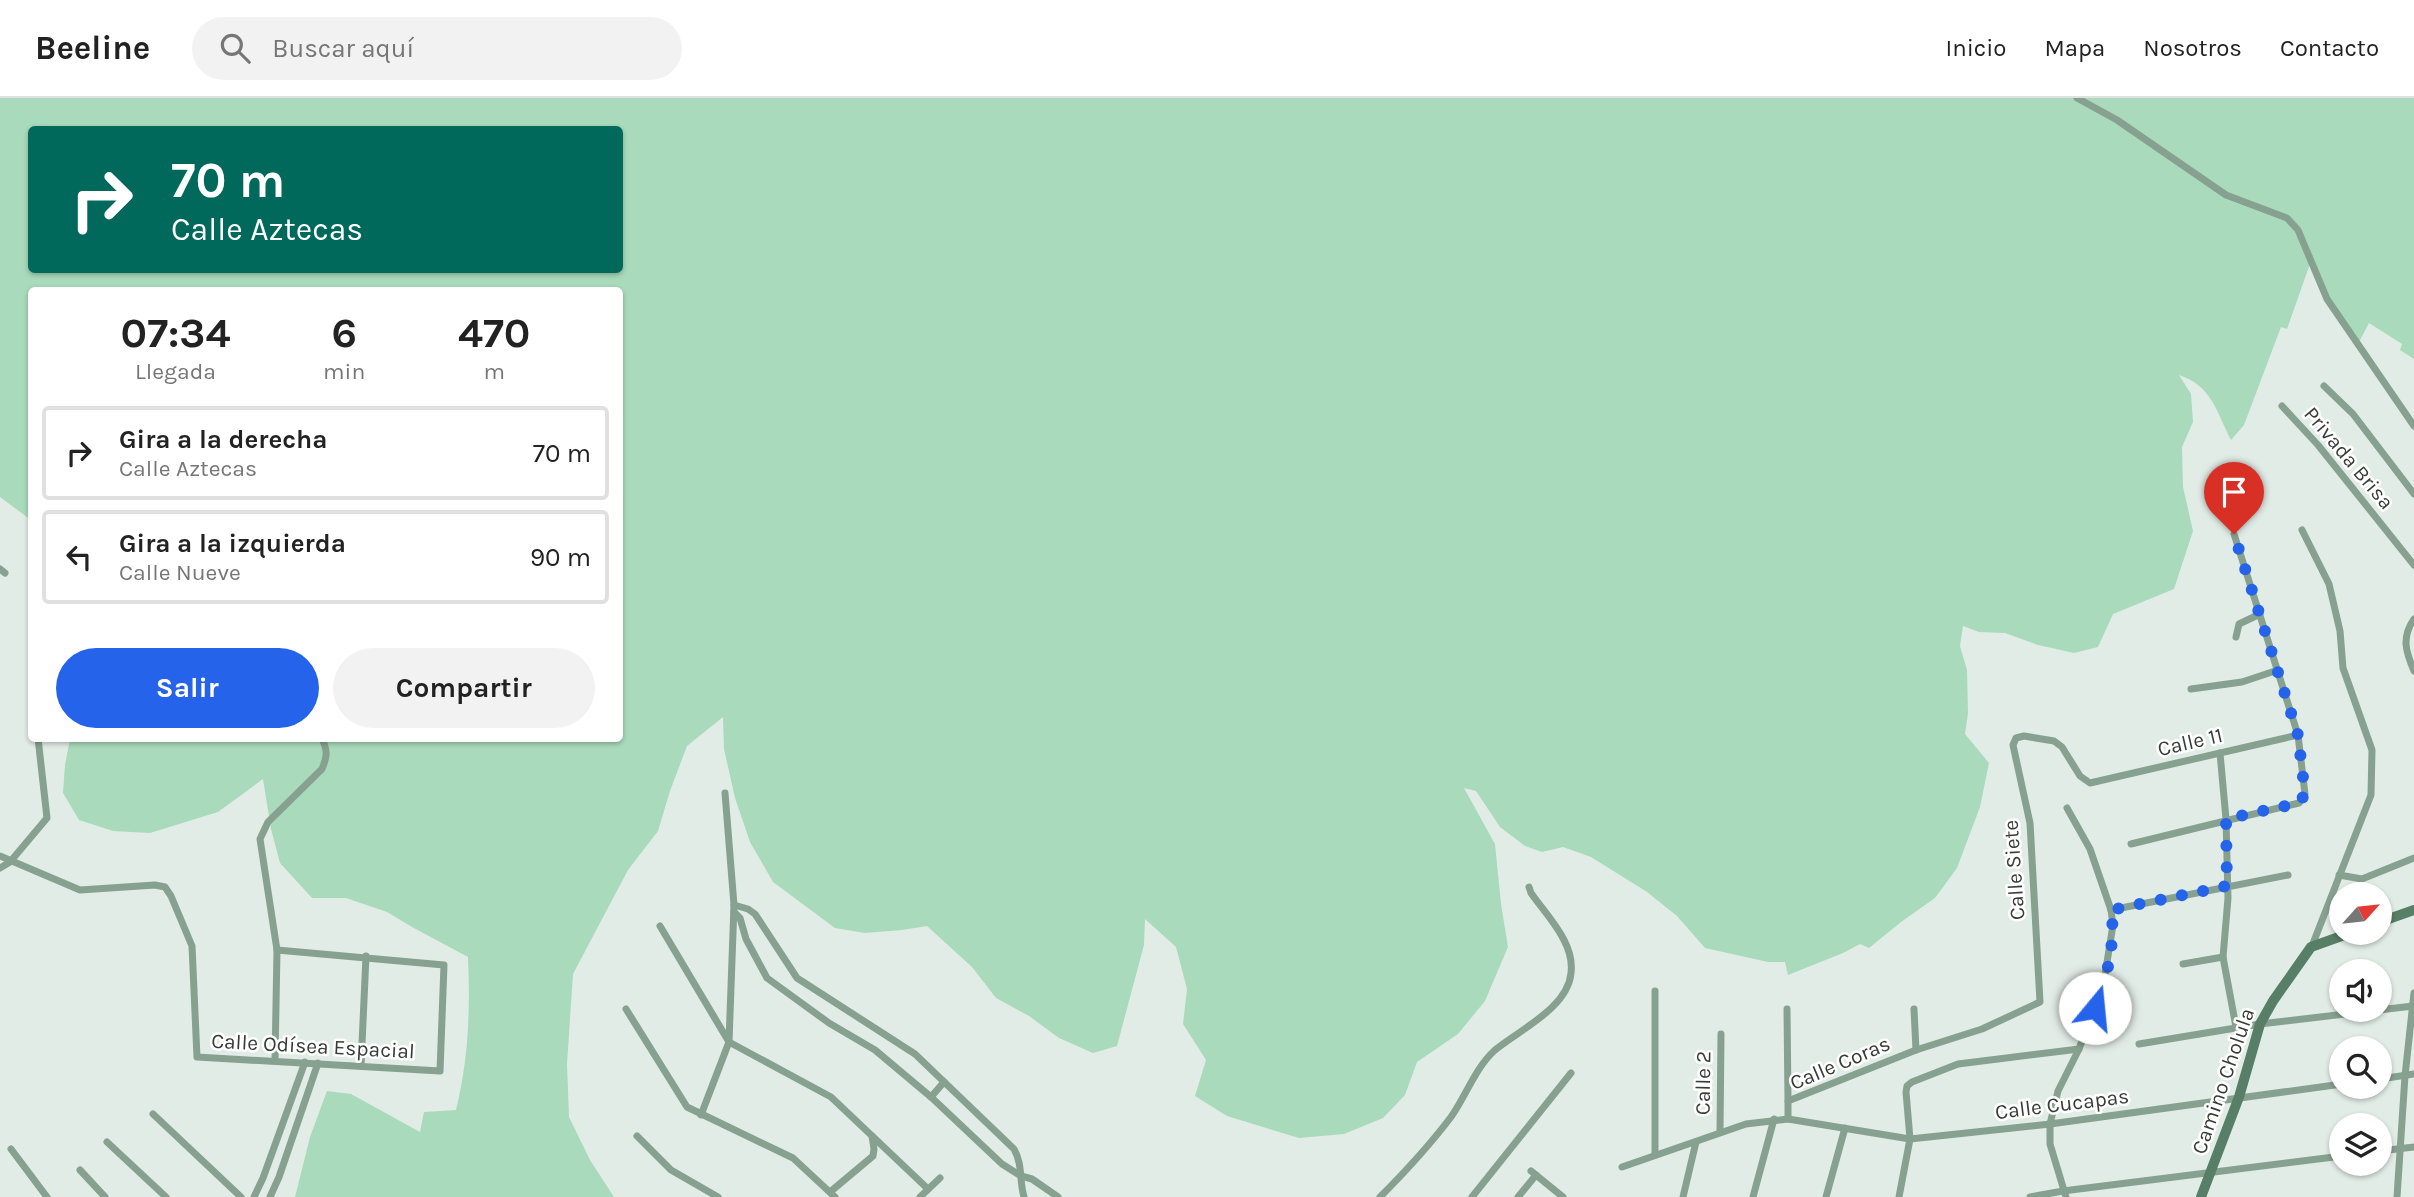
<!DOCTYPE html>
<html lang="es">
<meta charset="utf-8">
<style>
body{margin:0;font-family:Karla,sans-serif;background:#f2f2f2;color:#222;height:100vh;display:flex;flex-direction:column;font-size:26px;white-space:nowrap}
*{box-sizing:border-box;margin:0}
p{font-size:23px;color:#767676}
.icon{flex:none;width:38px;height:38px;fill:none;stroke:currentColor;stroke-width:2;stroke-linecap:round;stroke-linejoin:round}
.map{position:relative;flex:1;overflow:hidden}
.side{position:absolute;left:28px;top:189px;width:595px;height:455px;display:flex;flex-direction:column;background:#fff;border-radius:7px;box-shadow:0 2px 5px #0004}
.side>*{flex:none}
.top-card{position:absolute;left:28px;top:28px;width:595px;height:147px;border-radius:7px;box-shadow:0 2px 5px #0004;background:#00695c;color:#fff;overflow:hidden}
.needle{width:46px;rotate:63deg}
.tools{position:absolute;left:2329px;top:784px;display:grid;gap:14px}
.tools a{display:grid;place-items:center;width:63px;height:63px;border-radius:50%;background:#fff;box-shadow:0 2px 5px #0004;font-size:35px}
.pin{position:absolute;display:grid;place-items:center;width:60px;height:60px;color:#fff;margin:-72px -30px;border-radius:50% 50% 50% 0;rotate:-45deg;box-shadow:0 0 7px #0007}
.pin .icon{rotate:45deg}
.me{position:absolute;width:77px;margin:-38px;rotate:17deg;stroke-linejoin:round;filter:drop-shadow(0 0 5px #0008)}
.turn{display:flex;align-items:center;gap:24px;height:147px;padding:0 28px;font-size:32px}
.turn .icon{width:91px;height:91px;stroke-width:2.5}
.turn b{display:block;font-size:49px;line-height:60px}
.eta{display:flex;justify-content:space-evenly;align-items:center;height:119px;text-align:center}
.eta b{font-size:42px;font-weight:700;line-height:49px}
.primary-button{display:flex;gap:14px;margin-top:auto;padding:14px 28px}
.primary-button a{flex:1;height:80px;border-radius:42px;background:#2563eb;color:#fff;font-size:28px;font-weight:700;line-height:80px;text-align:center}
.primary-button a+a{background:#f2f2f2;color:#222}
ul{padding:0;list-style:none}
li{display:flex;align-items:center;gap:21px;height:94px;margin:0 14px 10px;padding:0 14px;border:4px solid #e0e0e0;border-radius:7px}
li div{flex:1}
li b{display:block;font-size:26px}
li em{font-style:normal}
header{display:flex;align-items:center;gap:42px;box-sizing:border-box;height:98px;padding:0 35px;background:#fff;border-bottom:2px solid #e0e0e0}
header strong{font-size:33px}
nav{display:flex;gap:38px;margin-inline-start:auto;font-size:24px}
.search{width:490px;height:63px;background:#f2f2f2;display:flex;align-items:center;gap:18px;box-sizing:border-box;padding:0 24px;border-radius:38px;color:#767676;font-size:26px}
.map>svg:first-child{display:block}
.green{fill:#a9dabb;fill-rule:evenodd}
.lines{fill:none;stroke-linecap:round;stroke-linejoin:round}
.street{stroke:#87a190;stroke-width:7}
.secondary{stroke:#577e66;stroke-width:10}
.route{stroke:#2563eb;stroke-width:12;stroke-dasharray:0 21.6}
.labels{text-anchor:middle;stroke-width:5;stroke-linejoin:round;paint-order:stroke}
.street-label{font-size:21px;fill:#383c39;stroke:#fff}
</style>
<header>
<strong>Beeline</strong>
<div class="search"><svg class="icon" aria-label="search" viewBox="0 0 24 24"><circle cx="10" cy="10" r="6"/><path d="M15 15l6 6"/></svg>Buscar aquí</div>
<nav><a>Inicio</a><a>Mapa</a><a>Nosotros</a><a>Contacto</a></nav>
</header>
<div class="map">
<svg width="2414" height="1099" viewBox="0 0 2414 1099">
<rect width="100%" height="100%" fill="#e2ece6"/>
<path class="green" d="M 0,0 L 2414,0 L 2414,261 L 2400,252 L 2402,246 L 2369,225 L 2358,246 L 2327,201 L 2311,163 L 2287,231 L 2281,229 L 2244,327 L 2231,342 C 2216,313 2212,288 2179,277 L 2191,296 L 2193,324 L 2182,349 L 2183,389 L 2193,433 L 2174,491 L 2113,516 L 2098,549 L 2074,555 L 2038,547 L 2005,535 L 1979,534 L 1963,528 L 1960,548 L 1967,572 L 1968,615 L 1965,636 L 1989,665 L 1980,709 L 1957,770 L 1935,800 L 1901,824 L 1869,850 L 1860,846 L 1843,855 L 1788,877 L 1785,864 L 1768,864 L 1705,850 L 1677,818 L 1647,794 L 1591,759 L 1563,749 L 1542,754 L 1525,748 L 1500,729 L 1476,693 L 1464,690 L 1495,746 L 1501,806 L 1508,849 L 1485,903 L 1458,936 L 1417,964 L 1405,997 L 1383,1020 L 1344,1036 L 1299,1040 L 1227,1018 L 1195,998 L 1206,962 L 1183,926 L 1187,891 L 1176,849 L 1145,821 L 1144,847 L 1117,948 L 1093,955 L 1059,940 L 1029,918 L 996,900 L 972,869 L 927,828 L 902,832 L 865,835 L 835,830 L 773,784 L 750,744 L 735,700 L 724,651 L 723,619 L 687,648 L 670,693 L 658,733 L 628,772 L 573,876 L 567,966 L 569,1019 L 590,1062 L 614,1099 L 295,1099 L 310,1039 L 327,993 L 351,996 L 420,1034 L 424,1014 L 456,1012 C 469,959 470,913 468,859 L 412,829 L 387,814 L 346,800 L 312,800 L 280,765 L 271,731 L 263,681 L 218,714 L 150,735 L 113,733 L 79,722 L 63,695 L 65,667 L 70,641 L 620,640 L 620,192 L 32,192 L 31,422 L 0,399 ZM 32,32 L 620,32 L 620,172 L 32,172 Z"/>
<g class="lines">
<g class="street">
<path d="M 2077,0 L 2117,22 L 2226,97 L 2287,120 L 2298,132 L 2327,201 L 2414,328"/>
<path d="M 2324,288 L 2353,316 L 2414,396"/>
<path d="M 2282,308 L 2318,347 L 2414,467"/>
<path d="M 2302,432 L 2329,486 L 2340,533 L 2343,570 L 2372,652 L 2371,697 L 2312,848"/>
<path d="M 0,471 L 5,475"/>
<path d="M 2414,521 C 2401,540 2406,554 2414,573"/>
<path d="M 2236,539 L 2239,526 L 2260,516"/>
<path d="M 2191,591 L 2242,584 L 2278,572"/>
<path d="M 2220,655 L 2226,721 L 2228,800 L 2223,859 L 2236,929"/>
<path d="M 2131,746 L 2299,705 L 2305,696 L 2298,637 L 2234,436"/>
<path d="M 0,758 L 80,792 L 155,787 L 165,789 L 171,798 L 192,848 L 197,959 L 440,973 L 444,867 L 277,852"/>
<path d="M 0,770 L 10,764 L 47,720 L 38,640"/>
<path d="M 2339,777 L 2362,781 L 2414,760"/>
<path d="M 734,807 L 748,811 L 755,816 L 797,880 L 915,956 L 1014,1051 C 1023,1067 1019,1082 1024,1099"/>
<path d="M 2111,812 L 2288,777"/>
<path d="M 734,814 L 740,820 L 746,841 L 767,880 L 829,925 L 875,952 L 931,999 L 1002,1066 L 1021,1078 L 1032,1081 L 1058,1099"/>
<path d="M 660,828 L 729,944 L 831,999 L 928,1091"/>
<path d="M 2183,866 L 2223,859"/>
<path d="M 626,911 L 687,1009 L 793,1060 L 835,1099"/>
<path d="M 1787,911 L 1788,1003"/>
<path d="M 1914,911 L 1916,952"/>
<path d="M 2139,946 L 2260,926 L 2413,908"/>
<path d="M 275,962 L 277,852 L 260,741 L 268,724 L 322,671 C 327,659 328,653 322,641"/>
<path d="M 361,968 L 366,858"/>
<path d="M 2380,981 L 2414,976"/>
<path d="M 931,999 L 944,984"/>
<path d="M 153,1016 L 241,1099"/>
<path d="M 701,1017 L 729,944 L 734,807 L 725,695"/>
<path d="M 1788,1021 L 1910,1041 L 2050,1026 L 2342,986"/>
<path d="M 1720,1034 L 1721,936"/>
<path d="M 637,1038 L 671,1072 L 718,1099"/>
<path d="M 107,1044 L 166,1099"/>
<path d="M 11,1051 L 47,1099"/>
<path d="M 2380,1053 L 2414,1049"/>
<path d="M 1655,1057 L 1655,893"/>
<path d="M 1622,1069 L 1746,1026 L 1788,1021 L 1788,1003 L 1916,952 L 1982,931 L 2040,904 L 2030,725 L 2013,647 L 2016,640 L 2024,638 L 2054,643 L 2062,649 L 2080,678 L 2090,685 L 2298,637"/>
<path d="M 80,1072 L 105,1099"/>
<path d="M 1531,1073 L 1563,1099"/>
<path d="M 830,1094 L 873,1058 L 874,1051 L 872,1038"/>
<path d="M 254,1099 L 263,1080 L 305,964"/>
<path d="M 270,1099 L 279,1079 L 318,965"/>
<path d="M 920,1099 L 940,1080"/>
<path d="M 1380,1099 C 1405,1074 1429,1048 1451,1019 C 1466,998 1475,970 1495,952 C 1519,932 1568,910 1571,875 C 1575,845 1547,818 1531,795 L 1529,789"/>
<path d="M 1472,1099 L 1571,975"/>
<path d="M 1518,1099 L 1536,1077"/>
<path d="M 1683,1099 L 1696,1044"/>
<path d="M 1753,1099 L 1774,1021"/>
<path d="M 1826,1099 L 1845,1030"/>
<path d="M 1899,1099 L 1910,1041 L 1906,994 L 1907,988 L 1912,984 L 1958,966 L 2079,951"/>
<path d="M 2030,1099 L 2063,1093 L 2342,1058"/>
<path d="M 2066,1099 L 2050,1046 L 2050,1026 L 2058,993 L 2079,951 L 2103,889 L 2113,827 L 2111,812 L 2090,751 L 2067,710"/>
<path d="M 2397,1099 L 2405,978 L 2414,895"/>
</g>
<g class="secondary">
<path d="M 2380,824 L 2414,812"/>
<path d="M 2201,1099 L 2239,999 L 2260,926 L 2273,903 L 2311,849 L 2350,835"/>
</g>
</g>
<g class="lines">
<path class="route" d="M 2095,910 C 2107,881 2116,843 2111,812 L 2227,788 L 2226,721 L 2299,705 L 2305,696 L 2298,637 L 2234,436"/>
</g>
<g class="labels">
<g class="street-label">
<text transform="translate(2349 360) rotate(50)" y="7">Privada Brisa</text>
<text transform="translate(2190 644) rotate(-13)" y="7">Calle 11</text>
<text transform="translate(2014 772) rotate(-94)" y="7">Calle Siete</text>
<text transform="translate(313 948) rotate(3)" y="7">Calle Odísea Espacial</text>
<text transform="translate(1840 965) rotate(-23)" y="7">Calle Coras</text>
<text transform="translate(2223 983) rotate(-71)" y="7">Camino Cholula</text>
<text transform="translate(1703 985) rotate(-89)" y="7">Calle 2</text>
<text transform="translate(2062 1006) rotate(-7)" y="7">Calle Cucapas</text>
</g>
</g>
</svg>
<div class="tools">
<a><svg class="needle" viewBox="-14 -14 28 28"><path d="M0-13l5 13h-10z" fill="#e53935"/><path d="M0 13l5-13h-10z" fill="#767676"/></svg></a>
<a><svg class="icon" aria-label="sound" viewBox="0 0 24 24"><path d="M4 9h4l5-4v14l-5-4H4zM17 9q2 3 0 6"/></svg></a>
<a><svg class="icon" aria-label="search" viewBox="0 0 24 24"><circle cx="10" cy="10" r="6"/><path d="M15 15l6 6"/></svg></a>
<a><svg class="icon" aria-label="layers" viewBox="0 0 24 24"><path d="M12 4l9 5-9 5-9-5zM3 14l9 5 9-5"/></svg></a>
</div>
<div class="pin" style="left:2234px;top:436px;background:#d93025"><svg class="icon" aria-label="arrive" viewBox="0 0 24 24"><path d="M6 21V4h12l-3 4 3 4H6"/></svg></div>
<svg class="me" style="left:2095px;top:910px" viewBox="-20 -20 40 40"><circle r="19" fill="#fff"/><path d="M0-13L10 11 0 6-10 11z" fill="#2563eb"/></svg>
<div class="top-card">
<div class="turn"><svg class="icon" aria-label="right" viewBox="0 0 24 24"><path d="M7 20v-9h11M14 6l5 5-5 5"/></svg><div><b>70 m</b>Calle Aztecas</div></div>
</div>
<section class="side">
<div class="eta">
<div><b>07:34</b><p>Llegada</p></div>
<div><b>6</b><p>min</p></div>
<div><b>470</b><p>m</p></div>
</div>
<ul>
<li><svg class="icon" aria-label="right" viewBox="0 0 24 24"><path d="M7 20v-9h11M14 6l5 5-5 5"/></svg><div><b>Gira a la derecha</b><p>Calle Aztecas</p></div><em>70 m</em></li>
<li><svg class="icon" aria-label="left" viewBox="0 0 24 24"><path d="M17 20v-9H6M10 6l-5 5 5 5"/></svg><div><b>Gira a la izquierda</b><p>Calle Nueve</p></div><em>90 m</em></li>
</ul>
<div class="primary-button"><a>Salir</a><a>Compartir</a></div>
</section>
</div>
